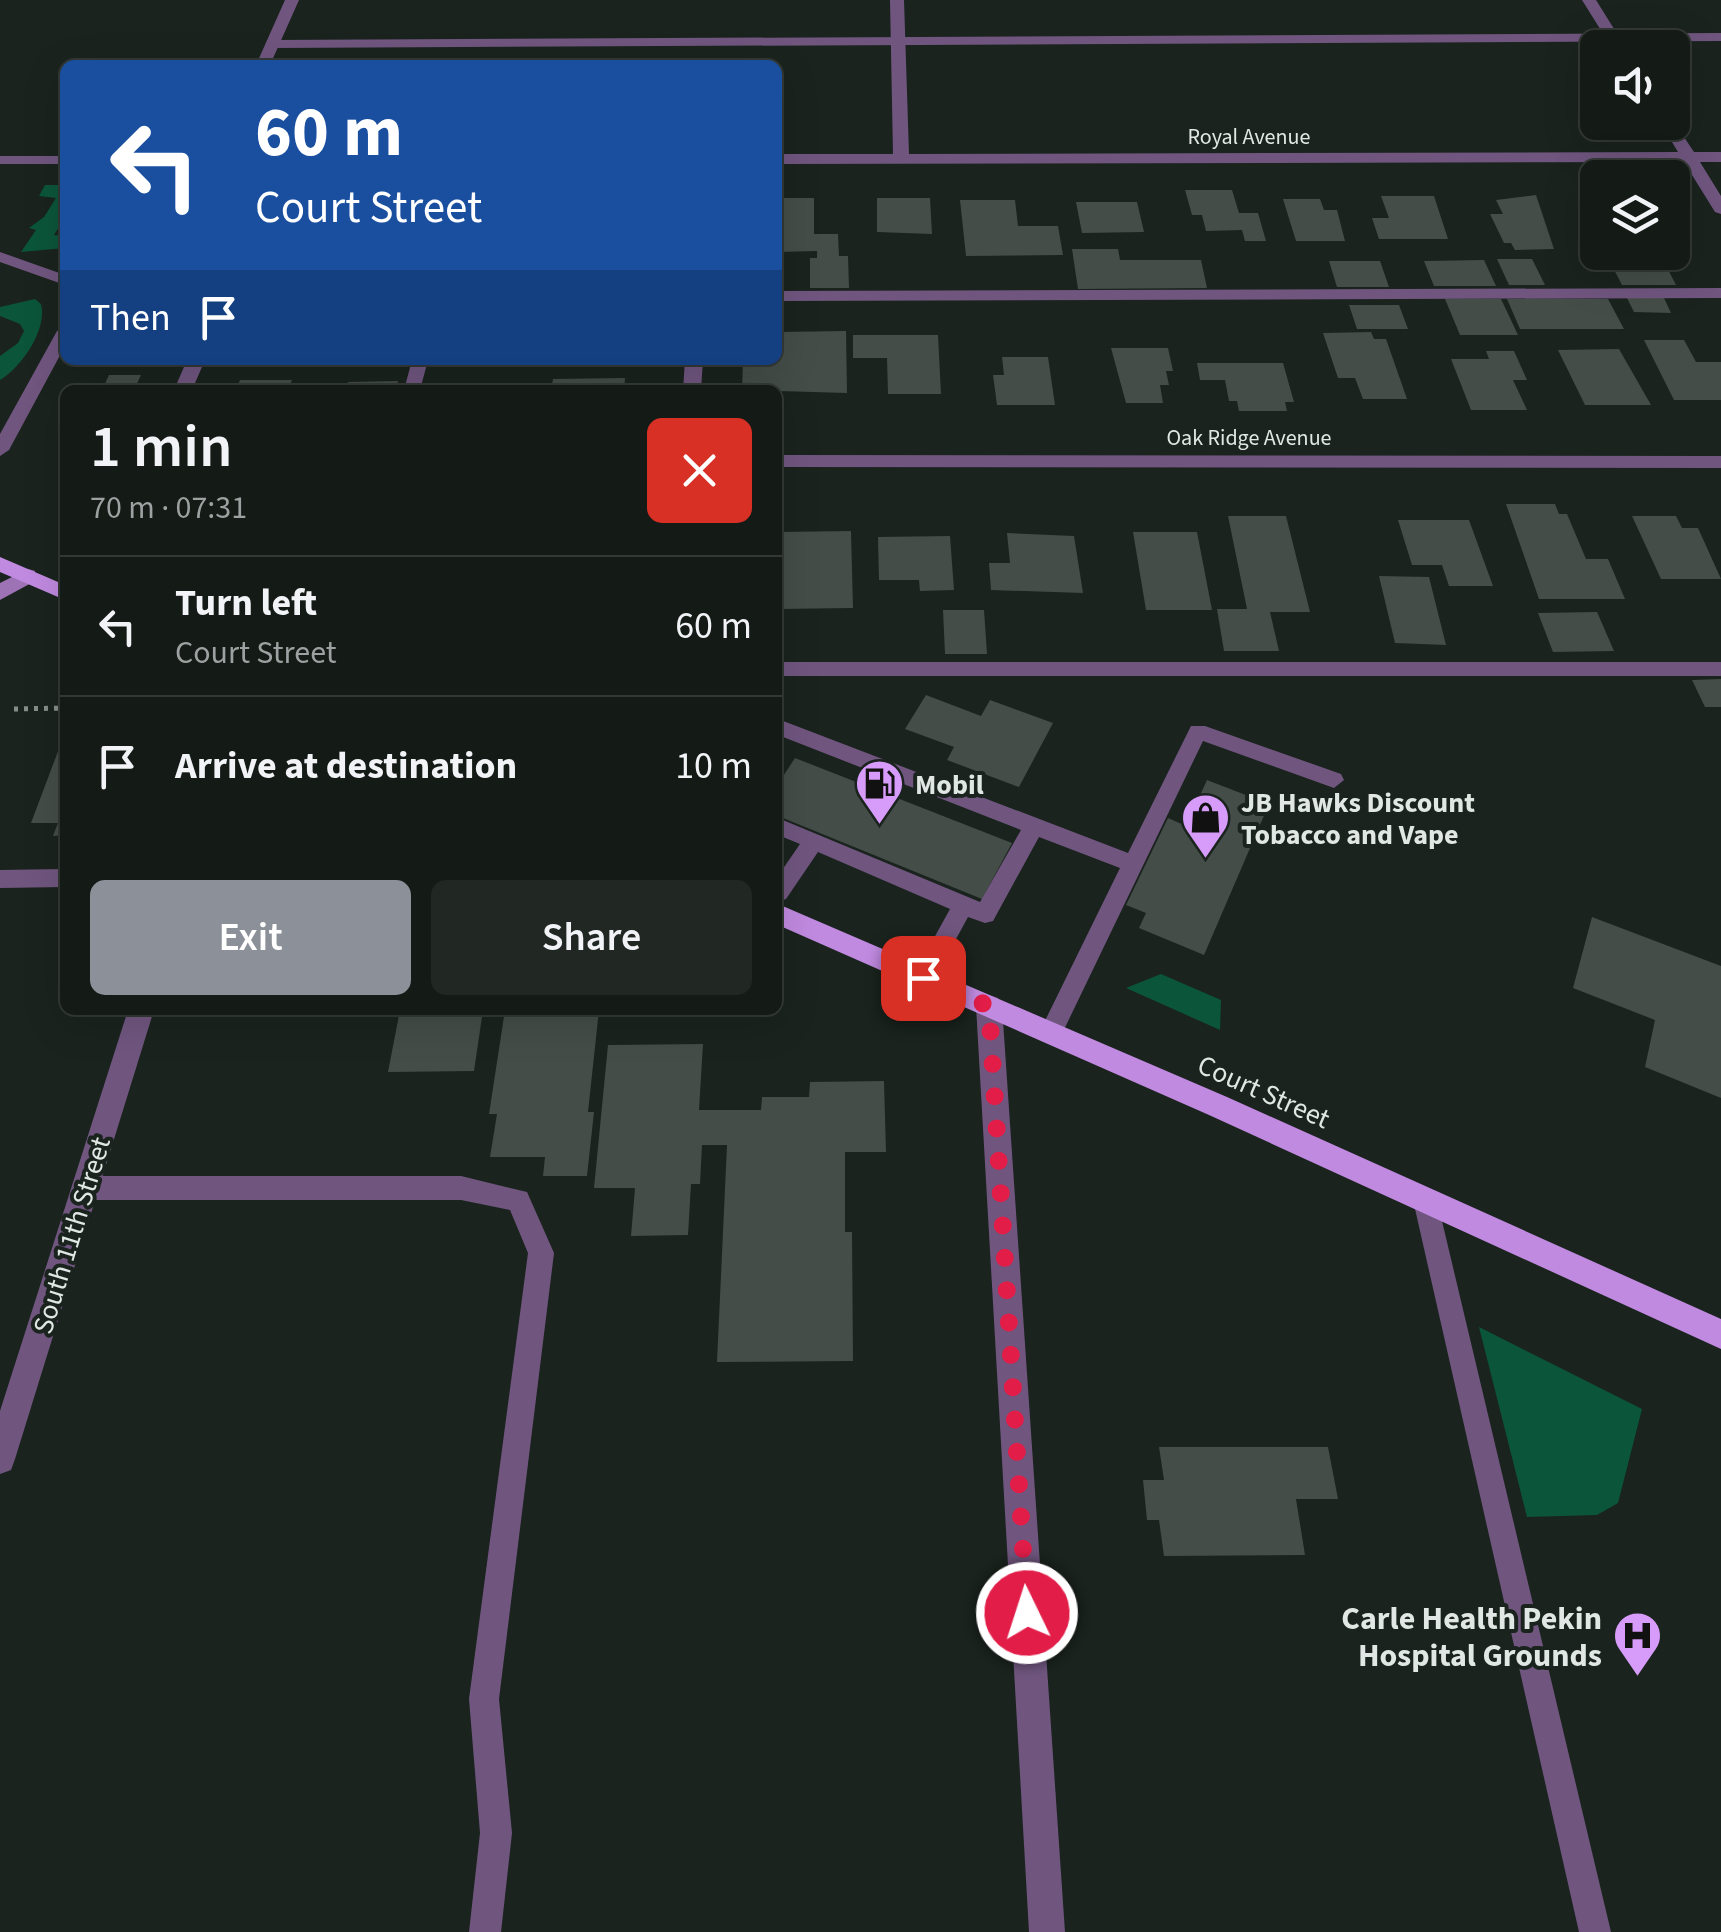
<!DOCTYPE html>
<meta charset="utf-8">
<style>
body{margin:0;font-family:"Source Sans 3",sans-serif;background:#212723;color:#f1f3f6;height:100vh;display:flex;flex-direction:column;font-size:38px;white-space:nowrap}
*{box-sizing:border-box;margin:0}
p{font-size:32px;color:#9da1a1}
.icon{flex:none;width:55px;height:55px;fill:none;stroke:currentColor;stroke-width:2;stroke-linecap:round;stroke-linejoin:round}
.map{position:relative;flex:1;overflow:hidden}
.side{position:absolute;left:60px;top:385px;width:722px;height:630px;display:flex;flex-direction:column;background:#141a16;border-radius:15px;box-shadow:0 10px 40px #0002,0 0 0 2px #333835}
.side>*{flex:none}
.top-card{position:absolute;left:60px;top:60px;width:722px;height:305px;border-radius:15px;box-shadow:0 10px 40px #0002,0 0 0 2px #333835;background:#1a4fa0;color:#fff;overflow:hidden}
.buttons{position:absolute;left:1580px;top:30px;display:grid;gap:20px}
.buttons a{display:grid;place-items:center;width:110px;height:110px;border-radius:15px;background:#141a16;box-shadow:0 10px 40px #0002,0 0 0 2px #333835;font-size:50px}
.pin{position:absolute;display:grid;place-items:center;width:85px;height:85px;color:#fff;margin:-42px;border-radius:20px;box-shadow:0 5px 15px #0006}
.me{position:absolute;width:110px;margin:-55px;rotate:356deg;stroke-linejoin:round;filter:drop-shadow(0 0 8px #0008)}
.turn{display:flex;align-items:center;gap:35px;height:210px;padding:0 30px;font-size:45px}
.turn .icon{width:130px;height:130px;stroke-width:2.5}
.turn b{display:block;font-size:70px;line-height:85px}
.then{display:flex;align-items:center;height:95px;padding:0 30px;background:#0003;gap:20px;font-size:38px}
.round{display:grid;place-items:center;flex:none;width:105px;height:105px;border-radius:15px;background:#212723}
.head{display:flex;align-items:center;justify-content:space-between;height:170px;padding:0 30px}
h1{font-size:60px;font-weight:600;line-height:75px}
.button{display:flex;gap:20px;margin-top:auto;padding:20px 30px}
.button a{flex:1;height:115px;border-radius:15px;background:#8c9099;color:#fff;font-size:40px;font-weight:600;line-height:115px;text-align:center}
.button a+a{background:#212723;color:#f1f3f6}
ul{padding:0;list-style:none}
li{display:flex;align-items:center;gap:30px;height:140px;padding:0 30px;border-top:2px solid #333835}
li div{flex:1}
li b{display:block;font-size:38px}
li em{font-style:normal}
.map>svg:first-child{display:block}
.green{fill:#0b553b}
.building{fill:#444d48}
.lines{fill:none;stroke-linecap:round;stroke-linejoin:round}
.path{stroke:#878e8a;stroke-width:5;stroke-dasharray:4 6;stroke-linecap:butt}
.lane{fill:#70567f;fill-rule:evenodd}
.street{fill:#70567f;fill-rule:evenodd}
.secondary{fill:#9d73b5;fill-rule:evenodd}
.primary{fill:#c08ae0;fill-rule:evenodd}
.route{stroke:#e11d48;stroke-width:18;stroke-dasharray:0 32.4}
.labels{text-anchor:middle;stroke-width:8;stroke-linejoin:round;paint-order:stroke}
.far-street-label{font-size:22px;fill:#e1e7e4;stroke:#1a231e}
.poi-label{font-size:28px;font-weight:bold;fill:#e1e7e4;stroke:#1a231e;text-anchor:start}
.street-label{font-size:28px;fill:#e1e7e4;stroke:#1a231e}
.near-poi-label{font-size:32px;font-weight:bold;fill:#e1e7e4;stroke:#1a231e;text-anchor:end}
</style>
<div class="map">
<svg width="1721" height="1932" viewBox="0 0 1721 1932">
<rect width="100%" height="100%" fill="#1a231e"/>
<g class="green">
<path d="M 45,185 L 65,185 L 65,217 L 54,235 L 65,236 L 65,248 L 21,252 L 36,230 L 29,228 L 44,217 L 56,198 L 39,196 Z"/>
<path d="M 35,299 L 41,304 C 48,329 21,368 0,380 L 0,356 L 18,343 L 24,331 L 20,324 L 0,316 L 0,307 Z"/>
<path d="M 1161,974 L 1221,1000 L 1220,1030 L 1126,988 Z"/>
<path d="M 1479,1327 L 1642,1409 L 1618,1503 L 1597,1515 L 1527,1517 Z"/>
</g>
<g class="building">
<path d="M 1185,190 L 1232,190 L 1239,213 L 1258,213 L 1266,241 L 1245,241 L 1242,230 L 1206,231 L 1202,215 L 1192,215 Z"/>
<path d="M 1536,195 L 1554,249 L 1515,250 L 1511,243 L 1504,243 L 1490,214 L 1503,214 L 1496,200 Z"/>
<path d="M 1381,196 L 1434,196 L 1448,239 L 1379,239 L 1372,218 L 1389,218 Z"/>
<path d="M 778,198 L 814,198 L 814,234 L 838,234 L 839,256 L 848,256 L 849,288 L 810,288 L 810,258 L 817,258 L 817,251 L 778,252 Z"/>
<path d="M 877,198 L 930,198 L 932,234 L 877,232 Z"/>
<path d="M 1283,199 L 1320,199 L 1324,210 L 1337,210 L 1345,241 L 1296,241 Z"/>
<path d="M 960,200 L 1015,200 L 1018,226 L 1058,226 L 1063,255 L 966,256 Z"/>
<path d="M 1076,202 L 1137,202 L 1144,232 L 1082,233 Z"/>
<path d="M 1072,249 L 1118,249 L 1120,260 L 1201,260 L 1207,288 L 1078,289 Z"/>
<path d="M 1607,256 L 1661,256 L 1676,285 L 1622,285 Z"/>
<path d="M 1497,259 L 1532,259 L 1545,285 L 1509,285 Z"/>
<path d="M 1484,260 L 1496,286 L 1434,286 L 1424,261 Z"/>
<path d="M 1329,261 L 1380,261 L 1389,287 L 1337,287 Z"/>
<path d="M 1627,298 L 1664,298 L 1671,313 L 1634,312 Z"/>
<path d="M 1445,299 L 1501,299 L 1518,335 L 1460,335 Z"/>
<path d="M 1507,299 L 1608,299 L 1624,329 L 1520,329 Z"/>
<path d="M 1349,305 L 1399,305 L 1408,329 L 1357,329 Z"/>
<path d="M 846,331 L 847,393 L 742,390 L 743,360 L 778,360 L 778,332 Z"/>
<path d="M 1371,332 L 1374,339 L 1386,339 L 1407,399 L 1363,399 L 1355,378 L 1338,378 L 1323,333 Z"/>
<path d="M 853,335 L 938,335 L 941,394 L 888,394 L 887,358 L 853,358 Z"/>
<path d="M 1644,340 L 1684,340 L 1696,362 L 1721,362 L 1721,400 L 1674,400 Z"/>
<path d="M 1111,348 L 1168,348 L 1173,371 L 1166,371 L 1169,385 L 1160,385 L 1163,403 L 1126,403 Z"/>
<path d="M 1619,349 L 1651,405 L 1585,405 L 1558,350 Z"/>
<path d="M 1486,351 L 1514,351 L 1527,380 L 1513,380 L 1527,410 L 1471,410 L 1451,359 L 1489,359 Z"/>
<path d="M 1002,357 L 1048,357 L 1055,405 L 997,405 L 993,375 L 1004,375 Z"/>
<path d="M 1197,363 L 1283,363 L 1294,402 L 1285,402 L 1287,411 L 1239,411 L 1237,401 L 1229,401 L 1225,380 L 1200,380 Z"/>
<path d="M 109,375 L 141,375 L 134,390 L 80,390 L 82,386 L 104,386 Z"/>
<path d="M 625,378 L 624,390 L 551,390 L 553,379 Z"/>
<path d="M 240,380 L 292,380 L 288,390 L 236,390 Z"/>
<path d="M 398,381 L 396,390 L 346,390 L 348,382 Z"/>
<path d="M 1506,504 L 1555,504 L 1559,514 L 1567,514 L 1586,559 L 1608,559 L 1625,599 L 1539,599 Z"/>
<path d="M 1228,516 L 1286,516 L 1310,612 L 1270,612 L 1279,651 L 1224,651 L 1217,609 L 1247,609 Z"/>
<path d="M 1632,516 L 1676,516 L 1682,528 L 1698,528 L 1721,579 L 1661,579 Z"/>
<path d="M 1398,520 L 1469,520 L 1493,586 L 1449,586 L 1442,565 L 1412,565 Z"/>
<path d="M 851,531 L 853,608 L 778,609 L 778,532 Z"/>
<path d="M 1133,532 L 1197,532 L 1212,610 L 1146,610 Z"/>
<path d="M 1007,533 L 1074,536 L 1083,593 L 991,590 L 989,563 L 1010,563 Z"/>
<path d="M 950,536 L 954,590 L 920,591 L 919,580 L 879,580 L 878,537 Z"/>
<path d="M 1379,576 L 1429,577 L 1446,645 L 1395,643 Z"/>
<path d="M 943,610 L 984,610 L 987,654 L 945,654 Z"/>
<path d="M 1597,612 L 1614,651 L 1553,652 L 1538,613 Z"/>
<path d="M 1721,679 L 1721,707 L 1705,707 L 1692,680 Z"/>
<path d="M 926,695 L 981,716 L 990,700 L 1053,723 L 1019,787 L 947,760 L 954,747 L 905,729 Z"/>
<path d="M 60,746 L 65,746 L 65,835 L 53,836 L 58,823 L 31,823 Z"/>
<path d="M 795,758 L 1012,843 L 982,899 L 778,816 L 778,784 Z"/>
<path d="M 1207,780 L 1269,804 L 1204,955 L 1139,928 L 1146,913 L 1126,905 L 1168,818 L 1186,826 Z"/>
<path d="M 1592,917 L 1721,966 L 1721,1098 L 1645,1067 L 1655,1020 L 1573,988 Z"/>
<path d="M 400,1010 L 483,1010 L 474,1071 L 388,1072 Z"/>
<path d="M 505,1010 L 599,1010 L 588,1112 L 594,1112 L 587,1176 L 543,1176 L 545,1157 L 490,1157 L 497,1114 L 489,1114 Z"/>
<path d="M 703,1044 L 699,1110 L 761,1110 L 762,1097 L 809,1097 L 810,1082 L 884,1081 L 886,1152 L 845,1152 L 845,1232 L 852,1232 L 853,1361 L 717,1362 L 727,1145 L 702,1145 L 700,1184 L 691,1184 L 688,1235 L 631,1236 L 635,1188 L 594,1188 L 608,1045 Z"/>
<path d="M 1159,1447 L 1328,1447 L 1338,1499 L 1296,1499 L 1305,1555 L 1164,1556 L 1159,1520 L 1147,1520 L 1143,1480 L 1164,1480 Z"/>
</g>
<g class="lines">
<path class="path" d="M 14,709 L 65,708"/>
<g class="lane">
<path d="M 1721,33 L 1721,41 L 272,48 L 266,44 L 272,40 Z"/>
<rect x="0" y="156" width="65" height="8"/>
<path d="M 0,252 L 65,275 L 65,285 L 0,262 Z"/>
<path d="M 1721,288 L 1721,298 L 778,301 L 778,291 Z"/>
<path d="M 65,326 L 65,346 L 9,450 L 0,456 L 0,434 L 57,331 Z"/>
<path d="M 412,360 L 428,360 L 420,390 L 404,390 Z"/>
<rect x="778" y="662" width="943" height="14"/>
<path d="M 778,719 L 1128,853 L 1191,726 L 1205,726 L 1341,774 L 1344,780 L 1334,788 L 1203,741 L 1059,1040 L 1051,1043 L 1043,1040 L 1039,1033 L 1120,868 L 1039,837 L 993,921 L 985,923 L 968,917 L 931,985 L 923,988 L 915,985 L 912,978 L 950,909 L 818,852 L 786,899 L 778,902 L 778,876 L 800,844 L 778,835 L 778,818 L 980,902 L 1021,830 L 778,735 Z"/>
<path d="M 65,869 L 65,887 L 0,888 L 0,870 Z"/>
<path d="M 85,1176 L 461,1176 L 527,1192 L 554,1253 L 499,1699 L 512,1833 L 501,1932 L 469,1932 L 480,1833 L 469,1699 L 528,1253 L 510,1210 L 461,1200 L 85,1200 L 76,1196 L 73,1188 L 76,1180 Z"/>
<path d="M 1425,1188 L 1434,1192 L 1437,1200 L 1611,1932 L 1579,1932 L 1413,1200 L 1416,1192 Z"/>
</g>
<g class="street">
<path d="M 285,0 L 299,0 L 270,65 L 256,65 Z"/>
<path d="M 890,0 L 904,0 L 909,154 L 1678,152 L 1660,122 L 1672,122 L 1672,119 L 1694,152 L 1721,152 L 1721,162 L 1700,162 L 1721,196 L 1721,214 L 1715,212 L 1684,162 L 778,164 L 778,154 L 893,154 Z"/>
<path d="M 1582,0 L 1596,0 L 1626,48 L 1612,48 Z"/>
<path d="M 187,360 L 205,360 L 192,390 L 174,390 Z"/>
<path d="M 685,360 L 703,360 L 701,390 L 683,390 Z"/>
<path d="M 778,455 L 1721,456 L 1721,468 L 778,467 Z"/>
<path d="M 989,995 L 998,998 L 1002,1006 L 1065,1932 L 1029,1932 L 976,1006 L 980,998 Z"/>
<path d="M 128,1010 L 154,1010 L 15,1459 L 11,1470 L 0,1474 L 0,1411 Z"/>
</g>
<path class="secondary" d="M 28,569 L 35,571 L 35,581 L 0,600 L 0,583 Z"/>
<g class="primary">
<path d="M 0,557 L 65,585 L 65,600 L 0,572 Z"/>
<path d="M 778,904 L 1227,1097 L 1721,1319 L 1721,1349 L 1209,1115 L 778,925 Z"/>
</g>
</g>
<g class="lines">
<path class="route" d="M 923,978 L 989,1006 L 1027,1613"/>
</g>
<defs>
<symbol id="fuel-pin" viewBox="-11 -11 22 30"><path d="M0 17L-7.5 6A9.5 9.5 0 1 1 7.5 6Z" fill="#d79bf9" stroke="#1a231e"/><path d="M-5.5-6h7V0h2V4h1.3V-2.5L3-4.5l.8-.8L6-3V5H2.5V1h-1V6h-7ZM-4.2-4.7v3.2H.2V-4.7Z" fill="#111"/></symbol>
<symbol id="shop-pin" viewBox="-11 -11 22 30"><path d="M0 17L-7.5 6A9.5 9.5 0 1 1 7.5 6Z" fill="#d79bf9" stroke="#1a231e"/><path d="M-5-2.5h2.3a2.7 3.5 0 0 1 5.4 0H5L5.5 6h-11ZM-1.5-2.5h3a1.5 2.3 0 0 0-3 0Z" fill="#111"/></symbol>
<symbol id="hospital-pin" viewBox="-11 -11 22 30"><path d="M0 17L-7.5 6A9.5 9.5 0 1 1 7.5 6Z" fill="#d79bf9" stroke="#1a231e"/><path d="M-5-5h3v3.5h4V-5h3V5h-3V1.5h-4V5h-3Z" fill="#111"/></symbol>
</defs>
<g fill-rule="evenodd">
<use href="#fuel-pin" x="852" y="756" width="55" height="75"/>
<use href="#shop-pin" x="1178" y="790" width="55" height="75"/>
<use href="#hospital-pin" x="1610" y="1608" width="55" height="75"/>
</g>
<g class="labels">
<g class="far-street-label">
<text x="1249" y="144">Royal Avenue</text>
<text x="1249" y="445">Oak Ridge Avenue</text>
</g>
<g class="poi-label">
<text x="915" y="794">Mobil</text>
<text x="1241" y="812">JB Hawks Discount<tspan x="1241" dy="32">Tobacco and Vape</tspan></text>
</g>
<g class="street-label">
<text transform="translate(1264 1091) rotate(24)" y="10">Court Street</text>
<text transform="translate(71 1235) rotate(-73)" y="10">South 11th Street</text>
</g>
<g class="near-poi-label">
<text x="1602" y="1629">Carle Health Pekin<tspan x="1602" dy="37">Hospital Grounds</tspan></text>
</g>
</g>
</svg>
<div class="buttons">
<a><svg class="icon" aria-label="sound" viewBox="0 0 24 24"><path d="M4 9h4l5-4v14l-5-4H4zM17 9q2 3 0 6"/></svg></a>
<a><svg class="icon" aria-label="layers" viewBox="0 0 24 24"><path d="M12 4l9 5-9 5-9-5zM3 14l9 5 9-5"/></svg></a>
</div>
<div class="pin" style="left:923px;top:978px;background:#d93025"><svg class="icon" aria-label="arrive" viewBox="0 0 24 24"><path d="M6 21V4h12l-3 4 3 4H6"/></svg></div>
<svg class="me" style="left:1027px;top:1613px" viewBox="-20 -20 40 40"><circle r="17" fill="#e11d48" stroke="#fff" stroke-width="3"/><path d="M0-11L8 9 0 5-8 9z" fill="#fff"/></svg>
<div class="top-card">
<div class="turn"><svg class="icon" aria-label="left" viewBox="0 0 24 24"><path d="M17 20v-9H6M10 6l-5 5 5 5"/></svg><div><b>60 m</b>Court Street</div></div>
<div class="then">Then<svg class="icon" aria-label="arrive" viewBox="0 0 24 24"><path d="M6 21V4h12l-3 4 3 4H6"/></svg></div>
</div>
<section class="side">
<div class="head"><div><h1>1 min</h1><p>70 m · 07:31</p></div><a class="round" style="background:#d93025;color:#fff"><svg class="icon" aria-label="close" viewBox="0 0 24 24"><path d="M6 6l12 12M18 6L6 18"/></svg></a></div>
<ul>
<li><svg class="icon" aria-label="left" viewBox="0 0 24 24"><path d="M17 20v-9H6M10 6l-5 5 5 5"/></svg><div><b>Turn left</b><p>Court Street</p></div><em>60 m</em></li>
<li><svg class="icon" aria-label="arrive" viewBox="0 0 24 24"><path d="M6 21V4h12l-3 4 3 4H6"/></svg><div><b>Arrive at destination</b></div><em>10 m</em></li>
</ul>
<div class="button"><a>Exit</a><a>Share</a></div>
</section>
</div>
